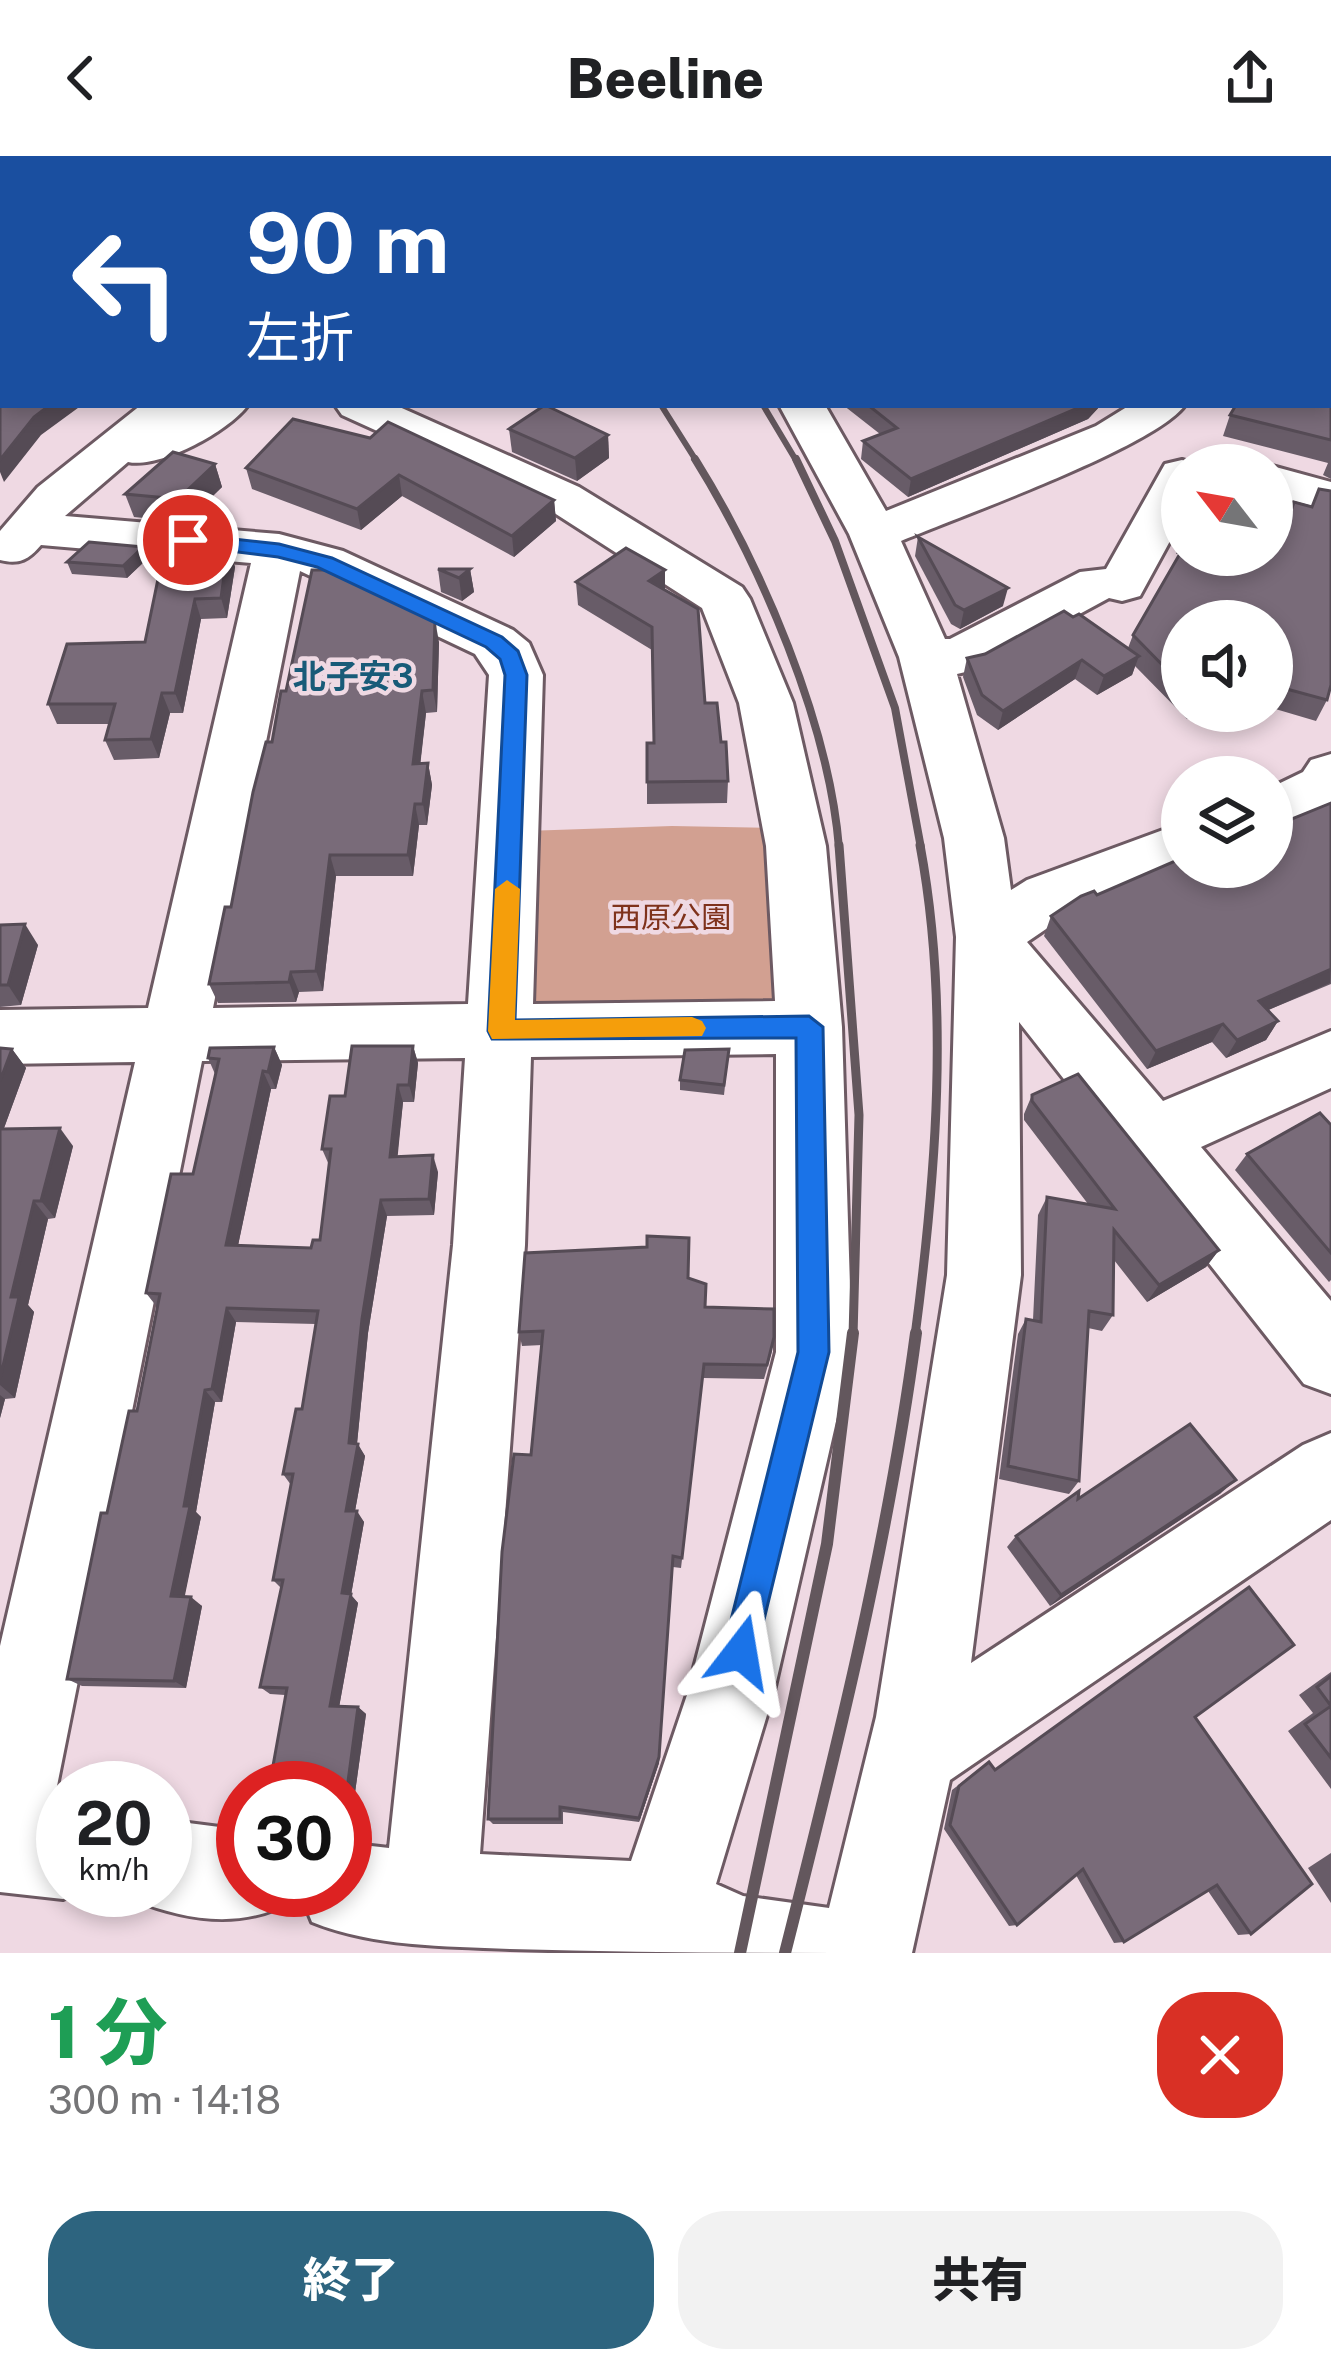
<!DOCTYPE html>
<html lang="ja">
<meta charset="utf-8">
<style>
body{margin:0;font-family:"Public Sans","Noto Sans JP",sans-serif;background:#f2f2f2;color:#202124;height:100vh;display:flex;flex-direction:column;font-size:45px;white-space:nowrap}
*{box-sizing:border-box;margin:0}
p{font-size:39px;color:#757577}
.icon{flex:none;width:66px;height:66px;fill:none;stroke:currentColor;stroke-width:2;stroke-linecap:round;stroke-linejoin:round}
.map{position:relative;height:1797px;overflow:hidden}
.panel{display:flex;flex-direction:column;background:#fff;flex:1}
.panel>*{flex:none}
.hud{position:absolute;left:0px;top:0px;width:1332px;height:252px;box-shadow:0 6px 18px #0003;background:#1a4fa0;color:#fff;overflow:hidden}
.needle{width:78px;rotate:301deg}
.controls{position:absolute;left:1161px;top:288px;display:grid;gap:24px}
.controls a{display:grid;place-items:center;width:132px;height:132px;border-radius:50%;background:#fff;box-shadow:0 6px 18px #0003;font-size:60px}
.speed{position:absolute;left:36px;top:1605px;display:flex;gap:24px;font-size:60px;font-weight:700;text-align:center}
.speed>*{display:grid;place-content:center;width:156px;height:156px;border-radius:50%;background:#fff;box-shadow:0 6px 18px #0003;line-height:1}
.speed small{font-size:30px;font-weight:400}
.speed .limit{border:18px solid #d22;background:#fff;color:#111}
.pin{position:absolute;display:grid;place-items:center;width:102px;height:102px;color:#fff;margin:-51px;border:6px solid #fff;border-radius:50%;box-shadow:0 3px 12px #0007}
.me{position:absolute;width:132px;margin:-66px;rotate:14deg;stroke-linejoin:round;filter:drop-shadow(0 0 9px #0008)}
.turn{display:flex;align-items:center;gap:42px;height:252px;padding:0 48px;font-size:54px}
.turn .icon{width:156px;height:156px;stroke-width:2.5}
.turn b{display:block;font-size:84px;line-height:102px}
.round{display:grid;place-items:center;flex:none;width:126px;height:126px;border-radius:48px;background:#f2f2f2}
.overview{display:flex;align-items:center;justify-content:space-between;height:204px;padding:0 48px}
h1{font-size:72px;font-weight:800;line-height:90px;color:#1e9e55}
.primary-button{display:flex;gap:24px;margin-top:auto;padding:24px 48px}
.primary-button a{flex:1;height:138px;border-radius:48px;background:#2d647f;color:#fff;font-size:48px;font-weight:800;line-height:138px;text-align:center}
.primary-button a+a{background:#f2f2f2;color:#202124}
header{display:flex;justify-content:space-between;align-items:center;height:156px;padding:0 48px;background:#fff;font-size:54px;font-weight:800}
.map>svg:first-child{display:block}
.green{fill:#d2a091}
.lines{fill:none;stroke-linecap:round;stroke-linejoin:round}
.minor-casing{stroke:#6d5a63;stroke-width:6}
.minor{fill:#fff;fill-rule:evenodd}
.rail-far3{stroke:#63575d;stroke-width:6}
.rail-far2{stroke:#63575d;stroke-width:8}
.rail-far1{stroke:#63575d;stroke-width:9}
.rail{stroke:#63575d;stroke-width:12}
.wall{fill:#685c68}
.shaded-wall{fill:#554b55}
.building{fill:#796b79;stroke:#554b55;stroke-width:3}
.route{fill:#1a73e8;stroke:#114b97;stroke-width:3}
.slow{fill:#f59e0b}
.labels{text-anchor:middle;stroke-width:9;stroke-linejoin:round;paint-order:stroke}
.park-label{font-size:30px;fill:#7f321b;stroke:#efd9e3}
.neighbourhood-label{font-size:33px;font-weight:bold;fill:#185b78;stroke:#efd9e3}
</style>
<header><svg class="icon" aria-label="back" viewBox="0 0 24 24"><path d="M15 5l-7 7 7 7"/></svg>Beeline<svg class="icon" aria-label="share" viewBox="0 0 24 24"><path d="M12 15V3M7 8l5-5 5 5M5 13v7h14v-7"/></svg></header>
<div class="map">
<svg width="1331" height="1797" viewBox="0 0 1331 1797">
<rect width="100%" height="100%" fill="#efd9e3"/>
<path class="green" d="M 672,670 L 774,672 L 784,840 L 772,847 L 543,855 L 520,843 L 525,675 Z"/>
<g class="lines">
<defs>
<g id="minor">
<path d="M 310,0 L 350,0 L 353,3 L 313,3 Z"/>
<path d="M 531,0 L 571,0 L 574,3 L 534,3 Z"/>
<path d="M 623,0 L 665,0 L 620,3 Z"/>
<path d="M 682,0 L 724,0 L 679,3 Z"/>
<path d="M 141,249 L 248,249 C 229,275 160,313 128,306 L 65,360 L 279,378 L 343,395 L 513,474 L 529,487 L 543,519 L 533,848 L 775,845 L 766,690 L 739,547 L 702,452 L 545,351 L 342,259 L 335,249 L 395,249 L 579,331 L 742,431 L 750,443 L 793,547 L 826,690 L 842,871 L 852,1196 L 773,1539 L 716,1728 L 743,1740 L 829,1752 L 876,1561 L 947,1119 L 956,781 L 944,682 L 899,501 L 849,378 L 779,249 L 825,249 L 886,355 L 1096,270 L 1130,249 L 1185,249 C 1155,291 958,361 901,385 L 945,483 L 950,483 L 1080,416 L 1106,413 L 1165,308 L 1182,304 L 1199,309 L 1182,309 L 1182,363 L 1140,440 L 1122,445 L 1109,442 L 978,513 L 957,518 L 1004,682 L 1011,734 L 1027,724 L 1182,667 L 1182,711 L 1187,711 L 1071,756 L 1027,786 L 1163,945 L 1331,875 L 1331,932 L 1201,991 L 1331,1145 L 1331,1238 L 1304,1228 L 1019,866 L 1021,1119 L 971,1507 L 1303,1289 L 1331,1277 L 1331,1364 L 950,1624 L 912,1797 C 778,1797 644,1797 510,1793 C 444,1790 374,1791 312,1766 L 299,1734 L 345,1734 L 345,1687 L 389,1692 L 453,1089 L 465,902 L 202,905 L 53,1650 L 63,1651 L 63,1734 L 84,1734 L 63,1743 L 0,1736 L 0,1490 L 135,906 L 0,908 L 0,854 L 148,852 L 251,407 L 41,389 C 29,403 20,409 0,404 L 0,375 L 38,331 ZM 300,415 L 475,498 L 489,519 L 468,848 L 213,852 ZM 776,898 L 776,1196 L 687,1539 L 631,1705 L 480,1698 L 525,1089 L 531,901 Z"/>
<path d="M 1272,310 L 1331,326 L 1331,355 L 1272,339 Z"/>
<path d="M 1331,598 L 1331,652 L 1272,676 L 1272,631 L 1303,616 L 1311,604 Z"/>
<path d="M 165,1664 L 243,1674 L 243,1734 L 283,1734 L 276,1753 C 229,1772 179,1762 132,1743 L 129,1734 L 165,1734 Z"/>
</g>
</defs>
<use href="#minor" class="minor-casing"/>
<use href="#minor" class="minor"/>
<g class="rail-far3">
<path d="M 386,0 L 391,3"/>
<path d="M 506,0 L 511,3"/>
<path d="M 661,249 L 697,306"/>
<path d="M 763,249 L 797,306"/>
</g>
<g class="rail-far2">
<path d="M 695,303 C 761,409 829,567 839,692"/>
<path d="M 796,303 L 835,385 L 895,552 L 921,692"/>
</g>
<g class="rail-far1">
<path d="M 839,689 L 859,959 L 853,1180"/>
<path d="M 915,1180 C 936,1020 950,849 920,689"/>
</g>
<g class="rail">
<path d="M 740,1797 L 827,1388 L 853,1177"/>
<path d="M 785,1797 C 837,1592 888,1387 916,1177"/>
</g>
</g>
<g class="wall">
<path d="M 1331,129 L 1331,323 L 1323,319 L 1328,307 L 1223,280 L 1230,259 Z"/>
<path d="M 843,249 L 1101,249 L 1088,263 L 908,341 L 861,303 L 863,285 L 880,278 Z"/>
<path d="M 293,263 L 554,344 L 556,365 L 514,401 L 402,340 L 361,374 L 252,333 L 246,312 Z"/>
<path d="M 509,273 L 608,279 L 609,302 L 577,325 L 512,296 Z"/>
<path d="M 215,308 L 222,331 L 186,366 L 134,361 L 125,338 Z"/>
<path d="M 1319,333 L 1331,335 L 1331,529 L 1327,544 L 1316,565 L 1272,552 L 1272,465 L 1182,465 L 1182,555 L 1209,555 L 1187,563 L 1135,510 L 1132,519 L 1097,539 L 1075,523 L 998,574 L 977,559 L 963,521 L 967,502 L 985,498 L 1064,455 L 1073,461 L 1079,458 L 1128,492 L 1133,479 L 1179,398 L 1176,398 L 1182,382 L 1182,399 L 1272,399 L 1272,353 L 1289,358 L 1294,346 L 1311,351 Z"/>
<path d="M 918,381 L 1003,450 L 960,473 L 951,468 L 915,400 Z"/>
<path d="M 143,391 L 147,403 L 127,422 L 72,418 L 67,406 Z"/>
<path d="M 228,391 L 235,411 L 227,462 L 201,463 L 183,557 L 170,557 L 159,602 L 114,604 L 105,584 L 110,568 L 57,568 L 48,548 L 145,486 Z"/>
<path d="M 438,413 L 470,413 L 474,436 L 462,445 L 441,436 Z"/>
<path d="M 576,426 L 665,434 L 721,586 L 728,625 L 727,647 L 647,648 L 647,587 L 654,587 L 652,494 L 578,449 Z"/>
<path d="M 439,486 L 437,556 L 426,557 L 420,608 L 428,607 L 432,629 L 427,669 L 419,669 L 413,720 L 336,720 L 323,835 L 299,836 L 296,846 L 218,847 L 209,828 L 231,751 L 286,535 Z"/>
<path d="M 1331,647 L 1331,828 L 1268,854 L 1278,865 L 1266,884 L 1226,902 L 1212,886 L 1147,913 L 1044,780 L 1051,760 L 1097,739 L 1182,711 Z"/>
<path d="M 0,769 L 38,789 L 21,849 L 0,851 Z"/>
<path d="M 413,890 L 418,907 L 414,946 L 403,946 L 397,1000 L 438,1016 L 434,1059 L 387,1060 L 368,1177 L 357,1288 L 365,1300 L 355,1355 L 364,1366 L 351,1439 L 358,1447 L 339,1551 L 358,1551 L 366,1558 L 352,1658 L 345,1658 L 345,1632 L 285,1539 L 270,1538 L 260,1531 L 281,1432 L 273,1424 L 291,1329 L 283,1318 L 302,1253 L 316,1168 L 236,1166 L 222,1246 L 215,1246 L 196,1356 L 201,1361 L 184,1441 L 202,1450 L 186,1532 L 82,1530 L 67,1523 L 107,1357 L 137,1255 L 157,1151 L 146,1137 L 193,1018 L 215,918 L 208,902 L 274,891 L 282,909 L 276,933 L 271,933 L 238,1089 L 311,1092 L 320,1084 L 329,1009 L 322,993 L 345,940 Z"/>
<path d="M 0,892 L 12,893 L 26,912 L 4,972 L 73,990 L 55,1062 L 48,1063 L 28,1149 L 34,1156 L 15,1242 L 5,1243 L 0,1262 Z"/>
<path d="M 729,893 L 724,939 L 680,934 L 680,924 Z"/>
<path d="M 1032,939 L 1219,1094 L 1206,1111 L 1147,1146 L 1114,1104 L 1113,1159 L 1102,1175 L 1088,1172 L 1079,1325 L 1069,1338 L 999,1323 L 1018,1178 L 1026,1163 L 1033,1164 L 1038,1059 L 1047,1041 L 1088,1048 L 1024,964 L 1024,958 Z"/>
<path d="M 1331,969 L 1331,1124 L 1329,1126 L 1235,1014 L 1247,998 Z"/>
<path d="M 688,1122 L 705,1151 L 772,1195 L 764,1223 L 703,1222 L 681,1412 L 673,1411 L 659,1607 L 639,1666 L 563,1656 L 563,1668 L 493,1668 L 488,1663 L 531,1299 L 542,1189 L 522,1190 L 519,1176 Z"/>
<path d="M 1221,1337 L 1050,1450 L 1007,1391 L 1016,1380 L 1078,1343 Z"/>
<path d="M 1331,1516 L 1331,1633 L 1288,1575 L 1313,1557 L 1299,1539 Z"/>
<path d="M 1195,1561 L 1251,1778 L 1238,1779 L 1208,1735 L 1124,1786 L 1114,1787 L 1076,1719 L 1017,1769 L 1009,1770 L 944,1673 L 952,1634 L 989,1606 L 995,1614 Z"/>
<path d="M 1331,1697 L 1331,1747 L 1308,1712 Z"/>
</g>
<g class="shaded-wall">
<path d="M 50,249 L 82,249 L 41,279 L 4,326 L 0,316 L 0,304 L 34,261 Z"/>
<path d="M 1085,249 L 1101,249 L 1088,263 L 908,341 L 911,323 Z"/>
<path d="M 608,279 L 609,302 L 577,325 L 575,302 Z"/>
<path d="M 215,308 L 222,331 L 186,366 L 178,343 Z"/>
<path d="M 399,319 L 402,340 L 361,374 L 357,353 Z"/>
<path d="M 554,344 L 556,365 L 514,401 L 512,380 Z"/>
<path d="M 143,391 L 147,403 L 127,422 L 123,410 Z"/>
<path d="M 228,391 L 235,411 L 227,462 L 221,442 Z"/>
<path d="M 470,413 L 474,436 L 462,445 L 459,422 Z"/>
<path d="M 665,414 L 665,437 L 649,425 Z"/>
<path d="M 1008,432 L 1003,450 L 960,473 L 964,454 Z"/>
<path d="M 195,443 L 201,463 L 183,557 L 175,537 Z"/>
<path d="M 435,464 L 439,486 L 437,556 L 433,534 Z"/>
<path d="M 1139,500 L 1132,519 L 1097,539 L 1104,520 Z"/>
<path d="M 1082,504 L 1075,523 L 998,574 L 1003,555 Z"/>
<path d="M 422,535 L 426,557 L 418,629 L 413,608 Z"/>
<path d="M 162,537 L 170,557 L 159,602 L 151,583 Z"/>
<path d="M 1190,555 L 1209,555 L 1187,563 Z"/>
<path d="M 428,607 L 432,629 L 427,669 L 423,648 Z"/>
<path d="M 415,648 L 419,669 L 413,720 L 408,699 Z"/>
<path d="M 330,699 L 336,720 L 323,835 L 316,815 Z"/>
<path d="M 25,768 L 38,789 L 21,849 L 8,829 Z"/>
<path d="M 1331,813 L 1330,827 L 1248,863 L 1259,845 Z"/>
<path d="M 291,816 L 299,836 L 296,846 L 289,826 Z"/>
<path d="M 1278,865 L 1266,884 L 1226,902 L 1237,884 Z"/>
<path d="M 1223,868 L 1212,886 L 1147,913 L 1156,895 Z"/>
<path d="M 413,890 L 418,907 L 414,946 L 409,929 Z"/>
<path d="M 274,891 L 282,909 L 276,933 L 268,916 Z"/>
<path d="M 12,893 L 26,912 L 0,983 L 0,925 Z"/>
<path d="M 263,915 L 271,933 L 235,1104 L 226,1089 Z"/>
<path d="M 398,929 L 403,946 L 396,1017 L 390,1001 Z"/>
<path d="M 60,972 L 73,990 L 55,1062 L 41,1045 Z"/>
<path d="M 433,999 L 438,1016 L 434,1059 L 429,1043 Z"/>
<path d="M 381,1044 L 387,1060 L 368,1177 L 356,1297 L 358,1288 L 365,1300 L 353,1366 L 346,1355 L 349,1287 L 362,1163 Z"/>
<path d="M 34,1045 L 48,1063 L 28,1149 L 34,1156 L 15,1242 L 0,1229 L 0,1223 L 11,1141 Z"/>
<path d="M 1219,1094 L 1206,1111 L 1147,1146 L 1159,1129 Z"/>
<path d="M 227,1152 L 236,1166 L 222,1246 L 212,1233 Z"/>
<path d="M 205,1234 L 215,1246 L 196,1356 L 201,1361 L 183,1449 L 171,1440 L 184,1350 Z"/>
<path d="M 0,1239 L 5,1243 L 0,1262 Z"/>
<path d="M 1236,1324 L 1221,1337 L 1050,1450 L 1061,1439 Z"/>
<path d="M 357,1355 L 364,1366 L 351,1439 L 358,1447 L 338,1557 L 330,1550 L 342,1437 Z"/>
<path d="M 673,1400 L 659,1607 L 639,1666 L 639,1662 Z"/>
<path d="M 191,1441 L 202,1450 L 186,1532 L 174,1525 Z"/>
<path d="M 358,1551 L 366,1558 L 352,1658 L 345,1655 L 345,1648 Z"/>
</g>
<g class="building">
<path d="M 68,0 L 322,0 L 327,3 L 72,3 Z"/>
<path d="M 756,0 L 1331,0 L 1331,23 L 1329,23 L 1329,3 L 750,3 Z"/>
<path d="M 3,83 L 3,249 L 50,249 L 34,261 L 0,304 L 0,88 Z"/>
<path d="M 1329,128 L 1331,129 L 1331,284 L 1230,259 L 1236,249 L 1329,249 Z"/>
<path d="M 545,249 L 608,279 L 575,302 L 509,273 Z"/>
<path d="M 868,249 L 1085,249 L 911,323 L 863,285 L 897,272 Z"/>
<path d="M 293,263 L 370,282 L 388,266 L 554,344 L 512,380 L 399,319 L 357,353 L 246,312 Z"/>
<path d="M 173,296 L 215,308 L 178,343 L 125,338 Z"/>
<path d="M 1319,333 L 1331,335 L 1331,529 L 1327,544 L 1272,529 L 1272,465 L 1182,465 L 1182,529 L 1133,479 L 1182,394 L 1182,399 L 1272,399 L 1272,353 L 1290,358 L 1294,346 L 1312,351 Z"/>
<path d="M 918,381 L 1008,432 L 964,454 L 955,449 Z"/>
<path d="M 89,386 L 143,391 L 123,410 L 67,406 Z"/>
<path d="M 228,391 L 221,442 L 195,443 L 175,537 L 162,537 L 151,583 L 105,584 L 115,548 L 48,548 L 67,488 L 145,486 L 164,394 Z"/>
<path d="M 626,392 L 665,414 L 649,425 L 698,453 L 705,547 L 717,547 L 721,586 L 726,586 L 728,625 L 647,626 L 647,587 L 654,587 L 652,471 L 576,426 Z"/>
<path d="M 438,413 L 470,413 L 459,422 Z"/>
<path d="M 312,414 L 328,414 L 435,464 L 433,534 L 422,535 L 413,608 L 428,607 L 423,648 L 415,648 L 408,699 L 330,699 L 316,815 L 291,816 L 289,826 L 209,828 L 225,751 L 231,751 L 253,636 L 266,586 L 272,586 L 281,535 L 286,535 Z"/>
<path d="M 1064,455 L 1073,461 L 1079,458 L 1139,500 L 1104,520 L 1082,504 L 1003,555 L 982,539 L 967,502 L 985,498 Z"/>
<path d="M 1331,647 L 1331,813 L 1259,845 L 1278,865 L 1237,884 L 1223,868 L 1156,895 L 1051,760 L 1081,740 L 1094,735 L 1097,739 L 1182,702 L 1182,711 L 1272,711 L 1272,671 Z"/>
<path d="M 25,768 L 8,829 L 0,829 L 0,769 Z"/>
<path d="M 352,890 L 413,890 L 409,929 L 398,929 L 390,1001 L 433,999 L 429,1043 L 381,1044 L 362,1163 L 349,1287 L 358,1288 L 346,1355 L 357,1355 L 342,1437 L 351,1438 L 330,1550 L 358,1551 L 345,1648 L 345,1632 L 269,1632 L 287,1532 L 260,1531 L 283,1424 L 273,1424 L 293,1318 L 283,1318 L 296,1253 L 302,1253 L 318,1155 L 227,1152 L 212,1233 L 205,1234 L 184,1350 L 190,1350 L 171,1440 L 191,1441 L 174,1525 L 67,1523 L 101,1357 L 107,1357 L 129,1255 L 137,1255 L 160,1138 L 146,1137 L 171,1018 L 193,1018 L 219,903 L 208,902 L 210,892 L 274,891 L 268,916 L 263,915 L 226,1089 L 311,1092 L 313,1084 L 320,1084 L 331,993 L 322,993 L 330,940 L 345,940 Z"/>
<path d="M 0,892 L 12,893 L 0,925 Z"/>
<path d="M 729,893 L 724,929 L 680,924 L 685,894 Z"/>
<path d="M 1078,918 L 1219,1094 L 1159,1129 L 1114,1074 L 1113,1159 L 1089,1155 L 1079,1325 L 1008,1310 L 1026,1163 L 1041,1166 L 1047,1041 L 1115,1053 L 1032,945 L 1032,939 Z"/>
<path d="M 1320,957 L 1331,969 L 1331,1097 L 1247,998 Z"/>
<path d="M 60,972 L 41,1045 L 34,1045 L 11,1141 L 19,1141 L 0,1223 L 0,973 Z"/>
<path d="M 647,1080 L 689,1082 L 688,1122 L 706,1128 L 705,1151 L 774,1153 L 774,1181 L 767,1209 L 704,1208 L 682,1402 L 673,1400 L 659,1601 L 639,1662 L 560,1651 L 560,1663 L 488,1663 L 502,1396 L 514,1298 L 531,1299 L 543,1175 L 519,1176 L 525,1097 L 647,1091 Z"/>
<path d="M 1190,1268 L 1236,1324 L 1061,1439 L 1016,1380 L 1079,1335 L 1078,1343 Z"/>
<path d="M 1249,1431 L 1294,1489 L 1195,1561 L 1312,1728 L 1251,1778 L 1217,1729 L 1124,1786 L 1083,1713 L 1017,1769 L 950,1669 L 959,1630 L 989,1606 L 995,1614 Z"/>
<path d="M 1331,1520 L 1331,1550 L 1317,1531 Z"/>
<path d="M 1331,1550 L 1331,1602 L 1305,1568 Z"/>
</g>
<path class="route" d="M 188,378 L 279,388 L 332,402 L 502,481 L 518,495 L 527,519 L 515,864 L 809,860 L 823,871 L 829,1196 L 753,1509 L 741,1514 L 728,1509 L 723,1496 L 798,1196 L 796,882 L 492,883 L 488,875 L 505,519 L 500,503 L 486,491 L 317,411 L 278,401 L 181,389 L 181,380 Z"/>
<path class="slow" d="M 507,724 L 520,733 L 515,864 L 692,861 L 702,865 L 706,872 L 702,880 L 492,883 L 488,875 L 495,733 Z"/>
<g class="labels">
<g class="park-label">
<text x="671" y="772">西原公園</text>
</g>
<g class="neighbourhood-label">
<text x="353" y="532">北子安3</text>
</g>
</g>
</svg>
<div class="controls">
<a><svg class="needle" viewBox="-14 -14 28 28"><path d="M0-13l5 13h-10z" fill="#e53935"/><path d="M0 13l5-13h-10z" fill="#757577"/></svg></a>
<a><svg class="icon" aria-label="sound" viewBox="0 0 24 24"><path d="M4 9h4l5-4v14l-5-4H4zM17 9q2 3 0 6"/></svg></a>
<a><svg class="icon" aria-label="layers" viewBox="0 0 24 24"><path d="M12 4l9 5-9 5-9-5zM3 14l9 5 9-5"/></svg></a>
</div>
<div class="speed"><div>20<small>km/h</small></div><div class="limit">30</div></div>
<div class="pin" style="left:188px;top:384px;background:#d93025"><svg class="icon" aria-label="arrive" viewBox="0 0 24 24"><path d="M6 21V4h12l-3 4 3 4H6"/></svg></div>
<svg class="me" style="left:741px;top:1496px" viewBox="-20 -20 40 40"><path d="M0-17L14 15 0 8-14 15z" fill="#1a73e8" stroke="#fff" stroke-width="4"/></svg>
<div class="hud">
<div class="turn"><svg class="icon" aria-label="left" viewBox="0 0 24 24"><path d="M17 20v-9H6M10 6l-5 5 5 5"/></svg><div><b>90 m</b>左折</div></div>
</div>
</div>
<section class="panel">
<div class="overview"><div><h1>1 分</h1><p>300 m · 14:18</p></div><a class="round" style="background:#d93025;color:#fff"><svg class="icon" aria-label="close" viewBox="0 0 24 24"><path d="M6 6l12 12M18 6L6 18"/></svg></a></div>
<div class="primary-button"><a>終了</a><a>共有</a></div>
</section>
